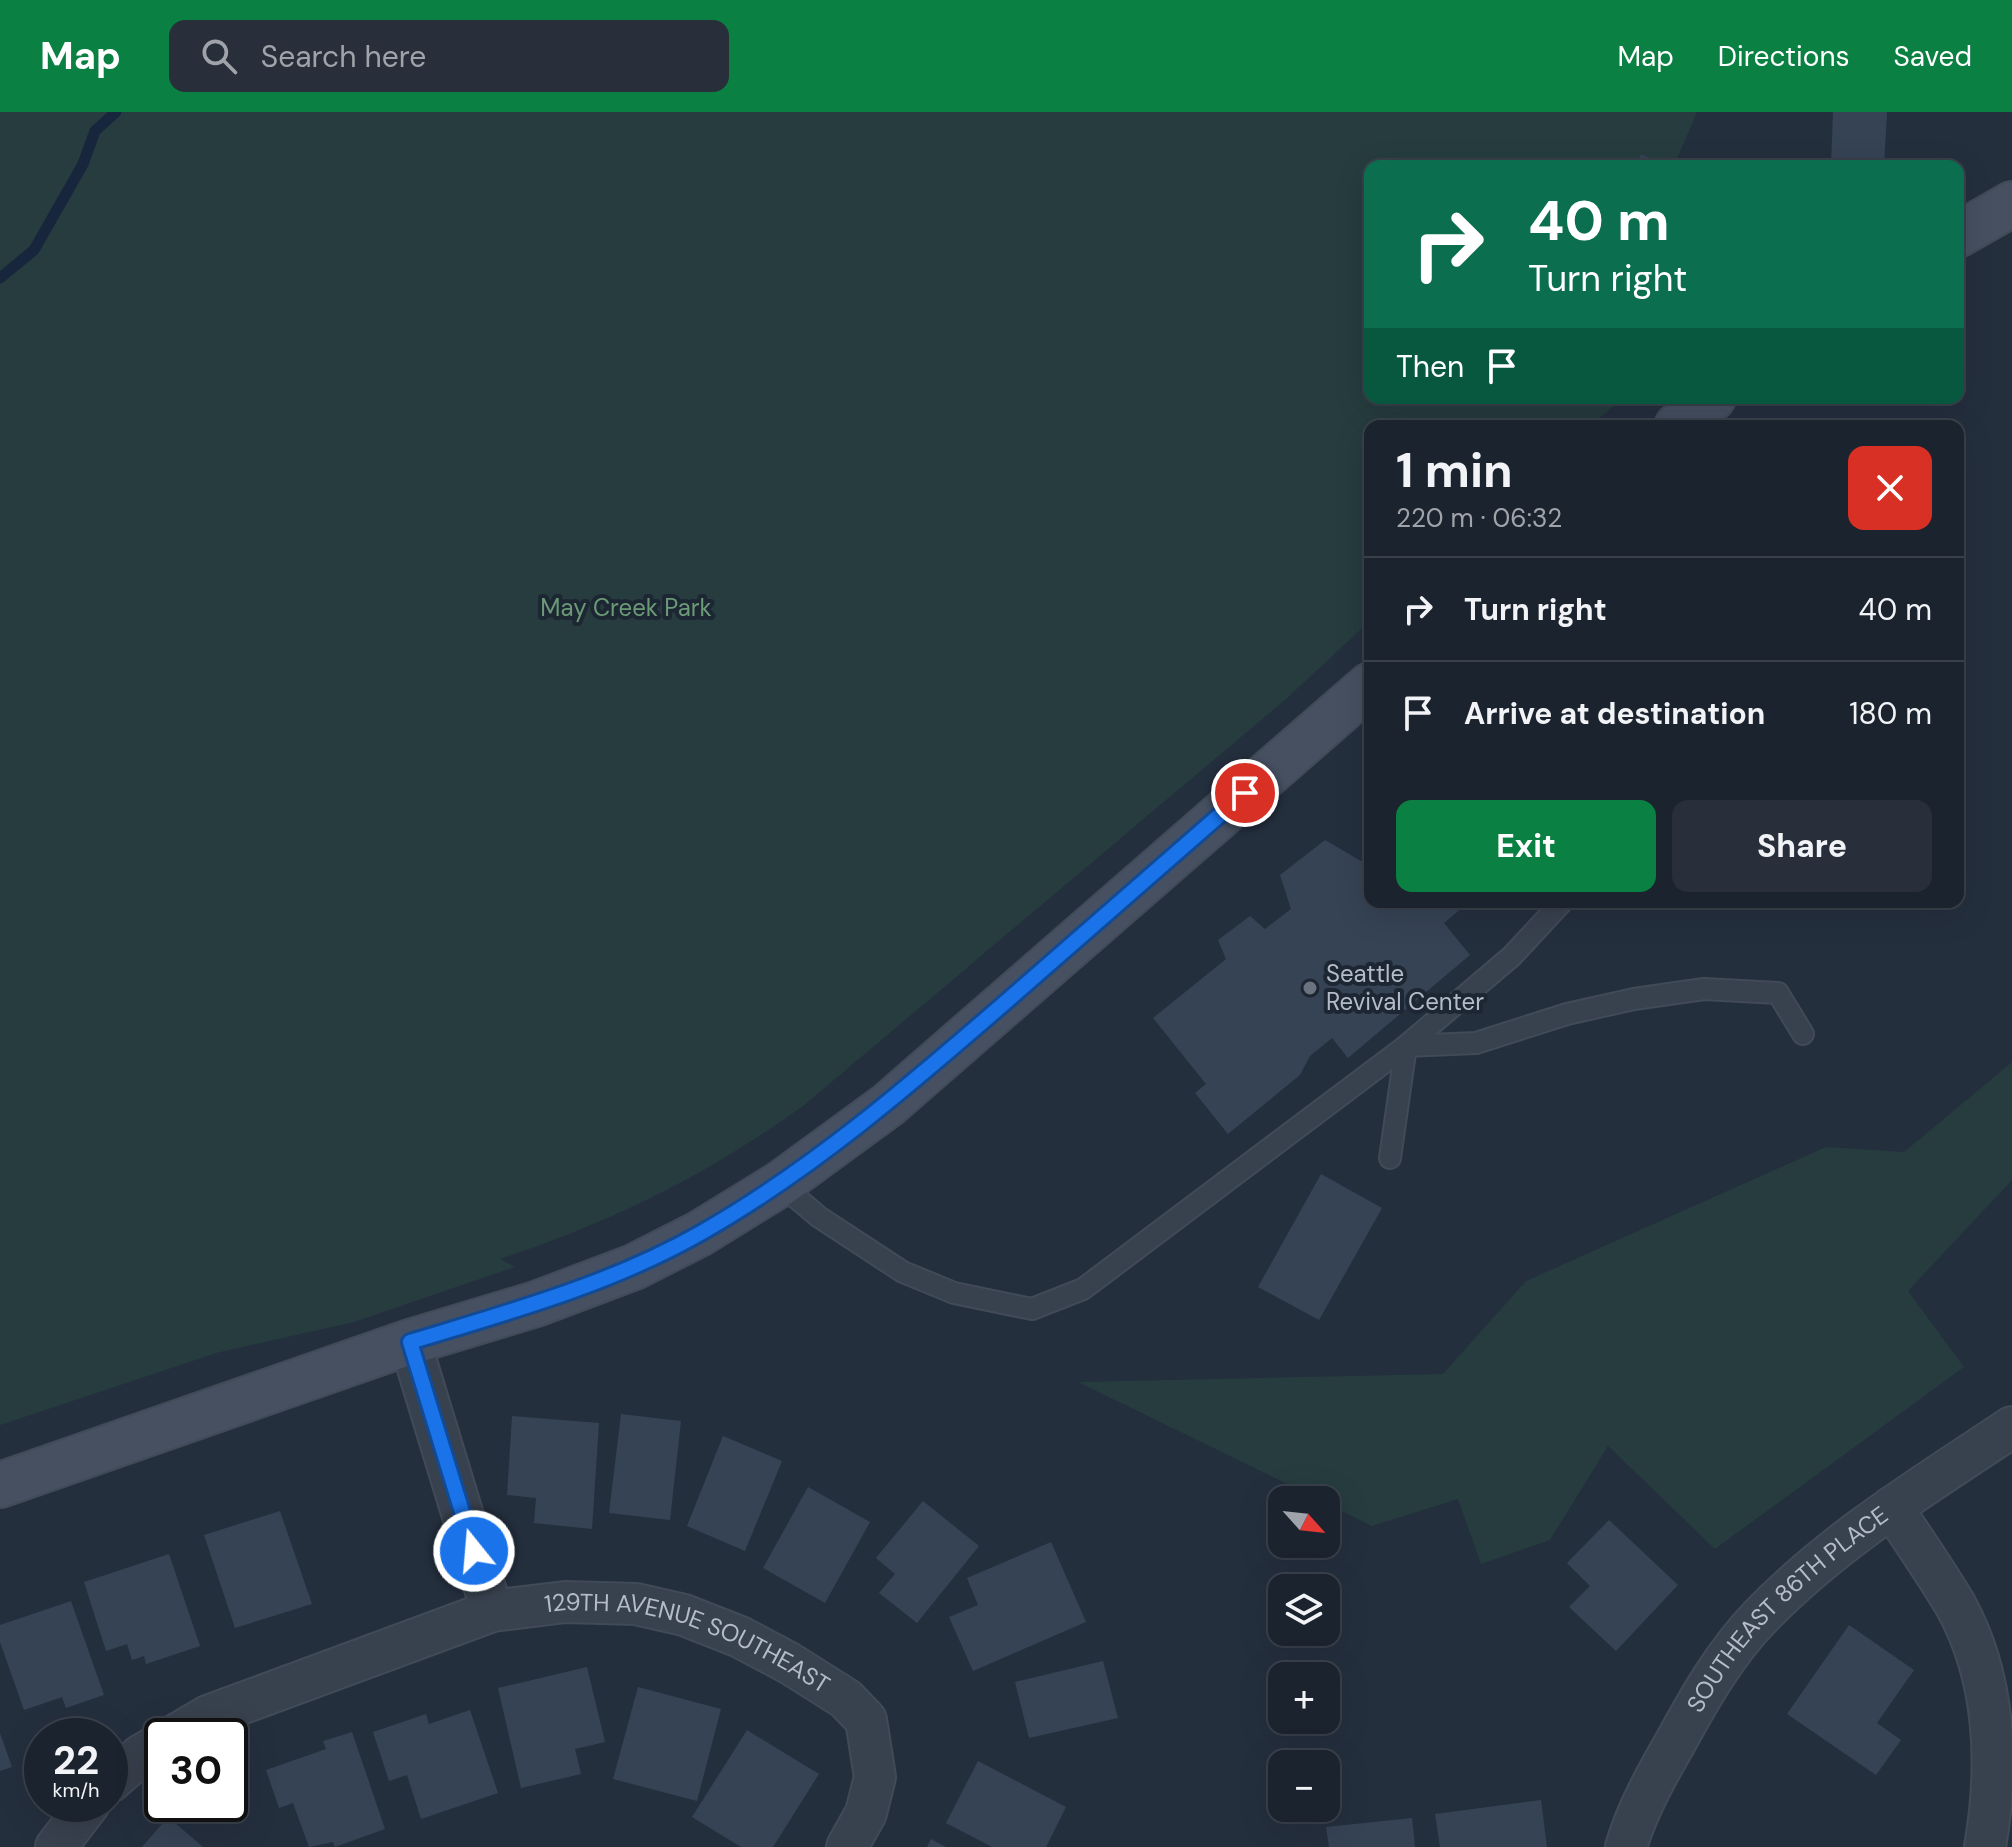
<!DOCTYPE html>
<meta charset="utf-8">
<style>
body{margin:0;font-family:"DM Sans",sans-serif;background:#282f3a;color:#f1f3f6;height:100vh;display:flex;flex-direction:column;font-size:30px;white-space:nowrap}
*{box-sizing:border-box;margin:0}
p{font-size:26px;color:#a0a4aa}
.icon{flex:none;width:44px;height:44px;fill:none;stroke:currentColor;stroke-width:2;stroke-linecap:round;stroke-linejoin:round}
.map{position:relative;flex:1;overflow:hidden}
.panel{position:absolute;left:1364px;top:308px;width:600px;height:488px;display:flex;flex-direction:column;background:#1b232e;border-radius:16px;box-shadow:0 8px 32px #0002,0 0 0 2px #39404a}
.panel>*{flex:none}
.top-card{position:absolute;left:1364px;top:48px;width:600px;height:244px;border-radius:16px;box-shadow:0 8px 32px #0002,0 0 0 2px #39404a;background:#0b6e4f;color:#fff;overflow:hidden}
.needle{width:52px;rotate:117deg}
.tools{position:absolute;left:1268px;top:1374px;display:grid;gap:16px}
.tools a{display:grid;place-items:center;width:72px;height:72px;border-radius:16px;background:#1b232e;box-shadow:0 8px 32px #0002,0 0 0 2px #39404a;font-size:40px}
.speed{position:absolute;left:24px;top:1606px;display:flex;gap:16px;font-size:40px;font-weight:700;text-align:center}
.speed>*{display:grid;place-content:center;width:104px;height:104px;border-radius:50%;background:#1b232e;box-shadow:0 8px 32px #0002,0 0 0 2px #39404a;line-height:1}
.speed small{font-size:20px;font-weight:400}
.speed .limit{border:4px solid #111;border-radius:12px;background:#fff;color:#111}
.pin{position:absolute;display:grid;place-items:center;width:68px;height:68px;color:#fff;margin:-34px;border:4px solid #fff;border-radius:50%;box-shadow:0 2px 8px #0007}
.me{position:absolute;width:88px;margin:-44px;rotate:343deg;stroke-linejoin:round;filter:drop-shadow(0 0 6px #0008)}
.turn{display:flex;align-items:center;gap:28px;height:168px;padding:0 32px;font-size:36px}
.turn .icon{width:104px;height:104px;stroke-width:2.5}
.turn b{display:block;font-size:56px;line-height:68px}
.then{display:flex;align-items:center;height:76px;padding:0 32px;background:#0003;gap:16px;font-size:30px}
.round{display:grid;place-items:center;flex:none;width:84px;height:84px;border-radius:16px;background:#282f3a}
.overview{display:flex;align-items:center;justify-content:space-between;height:136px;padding:0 32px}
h1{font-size:48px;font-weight:700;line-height:60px}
.cta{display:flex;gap:16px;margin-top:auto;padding:16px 32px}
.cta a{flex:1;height:92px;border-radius:16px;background:#0b8043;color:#fff;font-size:32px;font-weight:700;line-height:92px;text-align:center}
.cta a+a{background:#282f3a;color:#f1f3f6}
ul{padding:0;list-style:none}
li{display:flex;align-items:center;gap:24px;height:104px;padding:0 32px;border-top:2px solid #39404a}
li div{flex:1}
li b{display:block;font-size:30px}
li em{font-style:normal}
header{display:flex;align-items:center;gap:48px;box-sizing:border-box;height:112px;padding:0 40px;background:#0b8043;color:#fff}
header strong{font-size:38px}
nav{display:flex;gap:44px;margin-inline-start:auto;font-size:28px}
.search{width:560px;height:72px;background:#282f3a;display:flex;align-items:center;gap:20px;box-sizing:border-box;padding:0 28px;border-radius:16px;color:#a0a4aa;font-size:30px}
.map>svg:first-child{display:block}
.green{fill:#263c3f}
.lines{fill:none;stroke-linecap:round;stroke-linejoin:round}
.stream{stroke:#17263c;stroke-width:11}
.building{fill:#364354}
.lane-casing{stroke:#414a57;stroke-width:24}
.street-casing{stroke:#414a57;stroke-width:44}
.secondary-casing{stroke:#414a57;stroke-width:48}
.lane{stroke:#38414e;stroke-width:20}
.street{stroke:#38414e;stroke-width:40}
.secondary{stroke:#465061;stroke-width:44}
.route-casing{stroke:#114b97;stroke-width:20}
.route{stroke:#1a73e8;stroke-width:14}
.worship-dot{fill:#6b7280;stroke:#1d2633;stroke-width:3}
.labels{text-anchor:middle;stroke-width:8;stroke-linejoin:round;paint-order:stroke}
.park-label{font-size:24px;fill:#6b9a76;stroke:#1d2633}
.poi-label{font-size:24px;fill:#b4bcc9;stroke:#1d2633;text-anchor:start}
.street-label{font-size:24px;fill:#b4bcc9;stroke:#1d2633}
</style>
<header>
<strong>Map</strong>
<div class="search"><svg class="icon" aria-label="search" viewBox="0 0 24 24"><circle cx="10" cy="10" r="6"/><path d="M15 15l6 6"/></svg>Search here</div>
<nav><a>Map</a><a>Directions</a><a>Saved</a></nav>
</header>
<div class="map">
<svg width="2012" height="1735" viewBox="0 0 2012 1735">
<rect width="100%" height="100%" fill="#242f3e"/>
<g class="green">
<path d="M 0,0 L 1697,0 L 1674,54 L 1370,54 L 1370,286 L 1624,286 L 1589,314 L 1370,314 L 1370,509 L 1286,587 L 803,994 C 705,1064 614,1109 500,1147 L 515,1155 L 354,1210 L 216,1241 L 0,1313 Z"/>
<path d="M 2012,950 L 2012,1068 L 1908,1179 L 1964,1255 L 1715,1437 L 1608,1334 L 1550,1428 L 1481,1452 L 1458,1387 L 1372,1414 L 1326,1391 L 1326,1388 L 1320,1388 L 1078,1270 L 1443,1262 L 1526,1169 L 1826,1035 L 1904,1040 Z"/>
</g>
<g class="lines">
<path class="stream" d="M 0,166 L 34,138 L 83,52 L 95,19 L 116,0"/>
</g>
<g class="building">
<path d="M 1833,0 L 1887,0 L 1884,54 L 1831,54 Z"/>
<path d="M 1641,42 L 1667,54 L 1635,54 Z"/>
<path d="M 1325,728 L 1361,749 L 1370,742 L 1370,790 L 1458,790 L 1462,796 L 1444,811 L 1470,843 L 1348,946 L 1332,926 L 1310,944 L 1300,963 L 1228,1022 L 1195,981 L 1206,972 L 1153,906 L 1226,847 L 1218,828 L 1250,804 L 1265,817 L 1291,797 L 1280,763 Z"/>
<path d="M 1321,1062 L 1382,1096 L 1319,1208 L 1258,1175 Z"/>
<path d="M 621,1302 L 681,1309 L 670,1408 L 609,1401 Z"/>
<path d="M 512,1304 L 599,1311 L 592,1417 L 534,1411 L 536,1386 L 507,1383 Z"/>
<path d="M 723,1324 L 782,1349 L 745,1439 L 687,1414 Z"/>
<path d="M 808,1375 L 870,1410 L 825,1491 L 763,1456 Z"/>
<path d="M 923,1389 L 979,1434 L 917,1511 L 879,1481 L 895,1462 L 876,1446 Z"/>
<path d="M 280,1399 L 312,1492 L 235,1516 L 204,1423 Z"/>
<path d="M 1609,1408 L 1678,1473 L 1616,1539 L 1569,1495 L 1590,1474 L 1567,1451 Z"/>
<path d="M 1051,1430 L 1086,1510 L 973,1559 L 949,1505 L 978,1493 L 967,1466 Z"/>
<path d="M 169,1442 L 200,1534 L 146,1552 L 144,1544 L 132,1548 L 127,1532 L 106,1539 L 84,1470 Z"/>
<path d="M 71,1489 L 104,1583 L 66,1596 L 62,1585 L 24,1598 L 0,1530 L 0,1513 Z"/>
<path d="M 1849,1513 L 1914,1558 L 1877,1611 L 1901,1628 L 1876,1663 L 1787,1602 Z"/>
<path d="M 1103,1549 L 1118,1606 L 1029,1626 L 1015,1570 Z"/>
<path d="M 587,1555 L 605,1630 L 575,1637 L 581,1662 L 521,1676 L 498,1576 Z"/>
<path d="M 638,1575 L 721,1597 L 697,1689 L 613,1667 Z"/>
<path d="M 470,1598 L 498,1681 L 421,1707 L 407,1663 L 389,1669 L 373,1620 L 426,1602 L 429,1612 Z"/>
<path d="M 747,1618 L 819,1662 L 773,1735 L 741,1735 L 692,1705 Z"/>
<path d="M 352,1620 L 385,1717 L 335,1735 L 333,1730 L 309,1735 L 293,1691 L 279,1696 L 266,1658 L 326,1637 L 323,1629 Z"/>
<path d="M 0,1621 L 12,1655 L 0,1659 Z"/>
<path d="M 978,1649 L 1066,1695 L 1046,1735 L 992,1735 L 946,1711 Z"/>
<path d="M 1541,1688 L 1547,1735 L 1440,1735 L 1435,1702 Z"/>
<path d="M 168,1705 L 203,1735 L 142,1735 Z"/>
<path d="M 1412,1706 L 1415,1735 L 1329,1735 L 1326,1715 Z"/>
<path d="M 931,1727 L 946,1735 L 927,1735 Z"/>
</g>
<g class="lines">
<defs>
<g id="lane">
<path d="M 1390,1046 L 1406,934 L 1512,844 L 1562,790"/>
<path d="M 780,1072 L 819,1105 L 903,1160 L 954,1181 L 1032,1197 L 1083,1177 L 1406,934 L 1476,931 L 1567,902 L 1634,887 L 1704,877 L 1778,881 L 1803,922"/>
</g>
<g id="street">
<path d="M 410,1230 L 492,1499"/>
<path d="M 1892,1395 C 1913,1428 1936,1460 1956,1494 C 1996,1567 1999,1654 1985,1735"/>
<path id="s1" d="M 174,1624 L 208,1604 L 492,1499 L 565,1490 L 636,1492 L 684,1503 L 740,1525 L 789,1551 L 846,1587 L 866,1608 L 875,1665 L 866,1701 L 847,1735"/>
<path d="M 110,1670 L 141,1643 L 162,1631"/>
<path d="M 56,1735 L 89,1692"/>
<path id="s2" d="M 1626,1735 C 1637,1698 1656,1664 1675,1631 C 1699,1587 1725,1541 1760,1505 C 1833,1429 1925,1373 2012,1315"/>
</g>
<g id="secondary">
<path d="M 1958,123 L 2012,92"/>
<path d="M 1677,314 L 1713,286"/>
<path d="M 0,1373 L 410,1230 L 536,1192 L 634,1155 L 699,1122 L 780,1072 L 888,993 L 1370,573"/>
</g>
</defs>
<use href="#lane" class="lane-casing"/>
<use href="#street" class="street-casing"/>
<use href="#secondary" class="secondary-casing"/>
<use href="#lane" class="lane"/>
<use href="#street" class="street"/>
<use href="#secondary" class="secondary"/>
</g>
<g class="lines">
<defs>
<path id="route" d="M 474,1439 L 410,1230 C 508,1200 609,1173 699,1122 C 812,1058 910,973 1008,888 C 1087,819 1166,750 1245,681"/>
</defs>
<use href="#route" class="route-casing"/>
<use href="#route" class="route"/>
</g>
<circle class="worship-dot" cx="1310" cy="876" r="8"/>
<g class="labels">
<g class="park-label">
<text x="626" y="504">May Creek Park</text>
</g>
<g class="poi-label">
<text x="1326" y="870">Seattle<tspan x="1326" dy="28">Revival Center</tspan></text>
</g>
<g class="street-label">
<text dy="8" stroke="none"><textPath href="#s2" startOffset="292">SOUTHEAST 86TH PLACE</textPath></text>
<text dy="8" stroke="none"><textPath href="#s1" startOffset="546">129TH AVENUE SOUTHEAST</textPath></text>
</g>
</g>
</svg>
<div class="tools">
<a><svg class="needle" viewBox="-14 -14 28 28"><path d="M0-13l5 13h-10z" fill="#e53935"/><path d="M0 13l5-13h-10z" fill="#a0a4aa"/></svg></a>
<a><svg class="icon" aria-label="layers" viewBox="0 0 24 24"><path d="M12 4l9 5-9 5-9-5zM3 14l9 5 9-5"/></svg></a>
<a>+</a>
<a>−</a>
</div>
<div class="speed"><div>22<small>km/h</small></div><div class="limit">30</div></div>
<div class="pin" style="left:1245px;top:681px;background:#d93025"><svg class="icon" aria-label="arrive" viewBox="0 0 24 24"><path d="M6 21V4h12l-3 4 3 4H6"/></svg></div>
<svg class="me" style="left:474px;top:1439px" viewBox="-20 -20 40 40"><circle r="17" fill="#1a73e8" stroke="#fff" stroke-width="3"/><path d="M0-11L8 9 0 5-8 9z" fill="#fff"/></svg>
<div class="top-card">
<div class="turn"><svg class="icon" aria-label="right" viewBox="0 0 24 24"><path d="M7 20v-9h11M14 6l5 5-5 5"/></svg><div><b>40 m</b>Turn right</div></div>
<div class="then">Then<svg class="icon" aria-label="arrive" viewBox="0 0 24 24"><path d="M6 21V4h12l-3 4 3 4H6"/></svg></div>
</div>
<section class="panel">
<div class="overview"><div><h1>1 min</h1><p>220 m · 06:32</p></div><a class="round" style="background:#d93025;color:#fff"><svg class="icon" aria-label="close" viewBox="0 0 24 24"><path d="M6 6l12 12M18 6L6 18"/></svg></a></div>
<ul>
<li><svg class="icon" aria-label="right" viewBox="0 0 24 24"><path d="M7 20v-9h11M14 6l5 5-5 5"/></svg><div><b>Turn right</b></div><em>40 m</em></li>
<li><svg class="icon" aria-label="arrive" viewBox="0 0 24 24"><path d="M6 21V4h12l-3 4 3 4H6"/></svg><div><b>Arrive at destination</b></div><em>180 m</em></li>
</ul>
<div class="cta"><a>Exit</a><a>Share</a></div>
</section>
</div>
